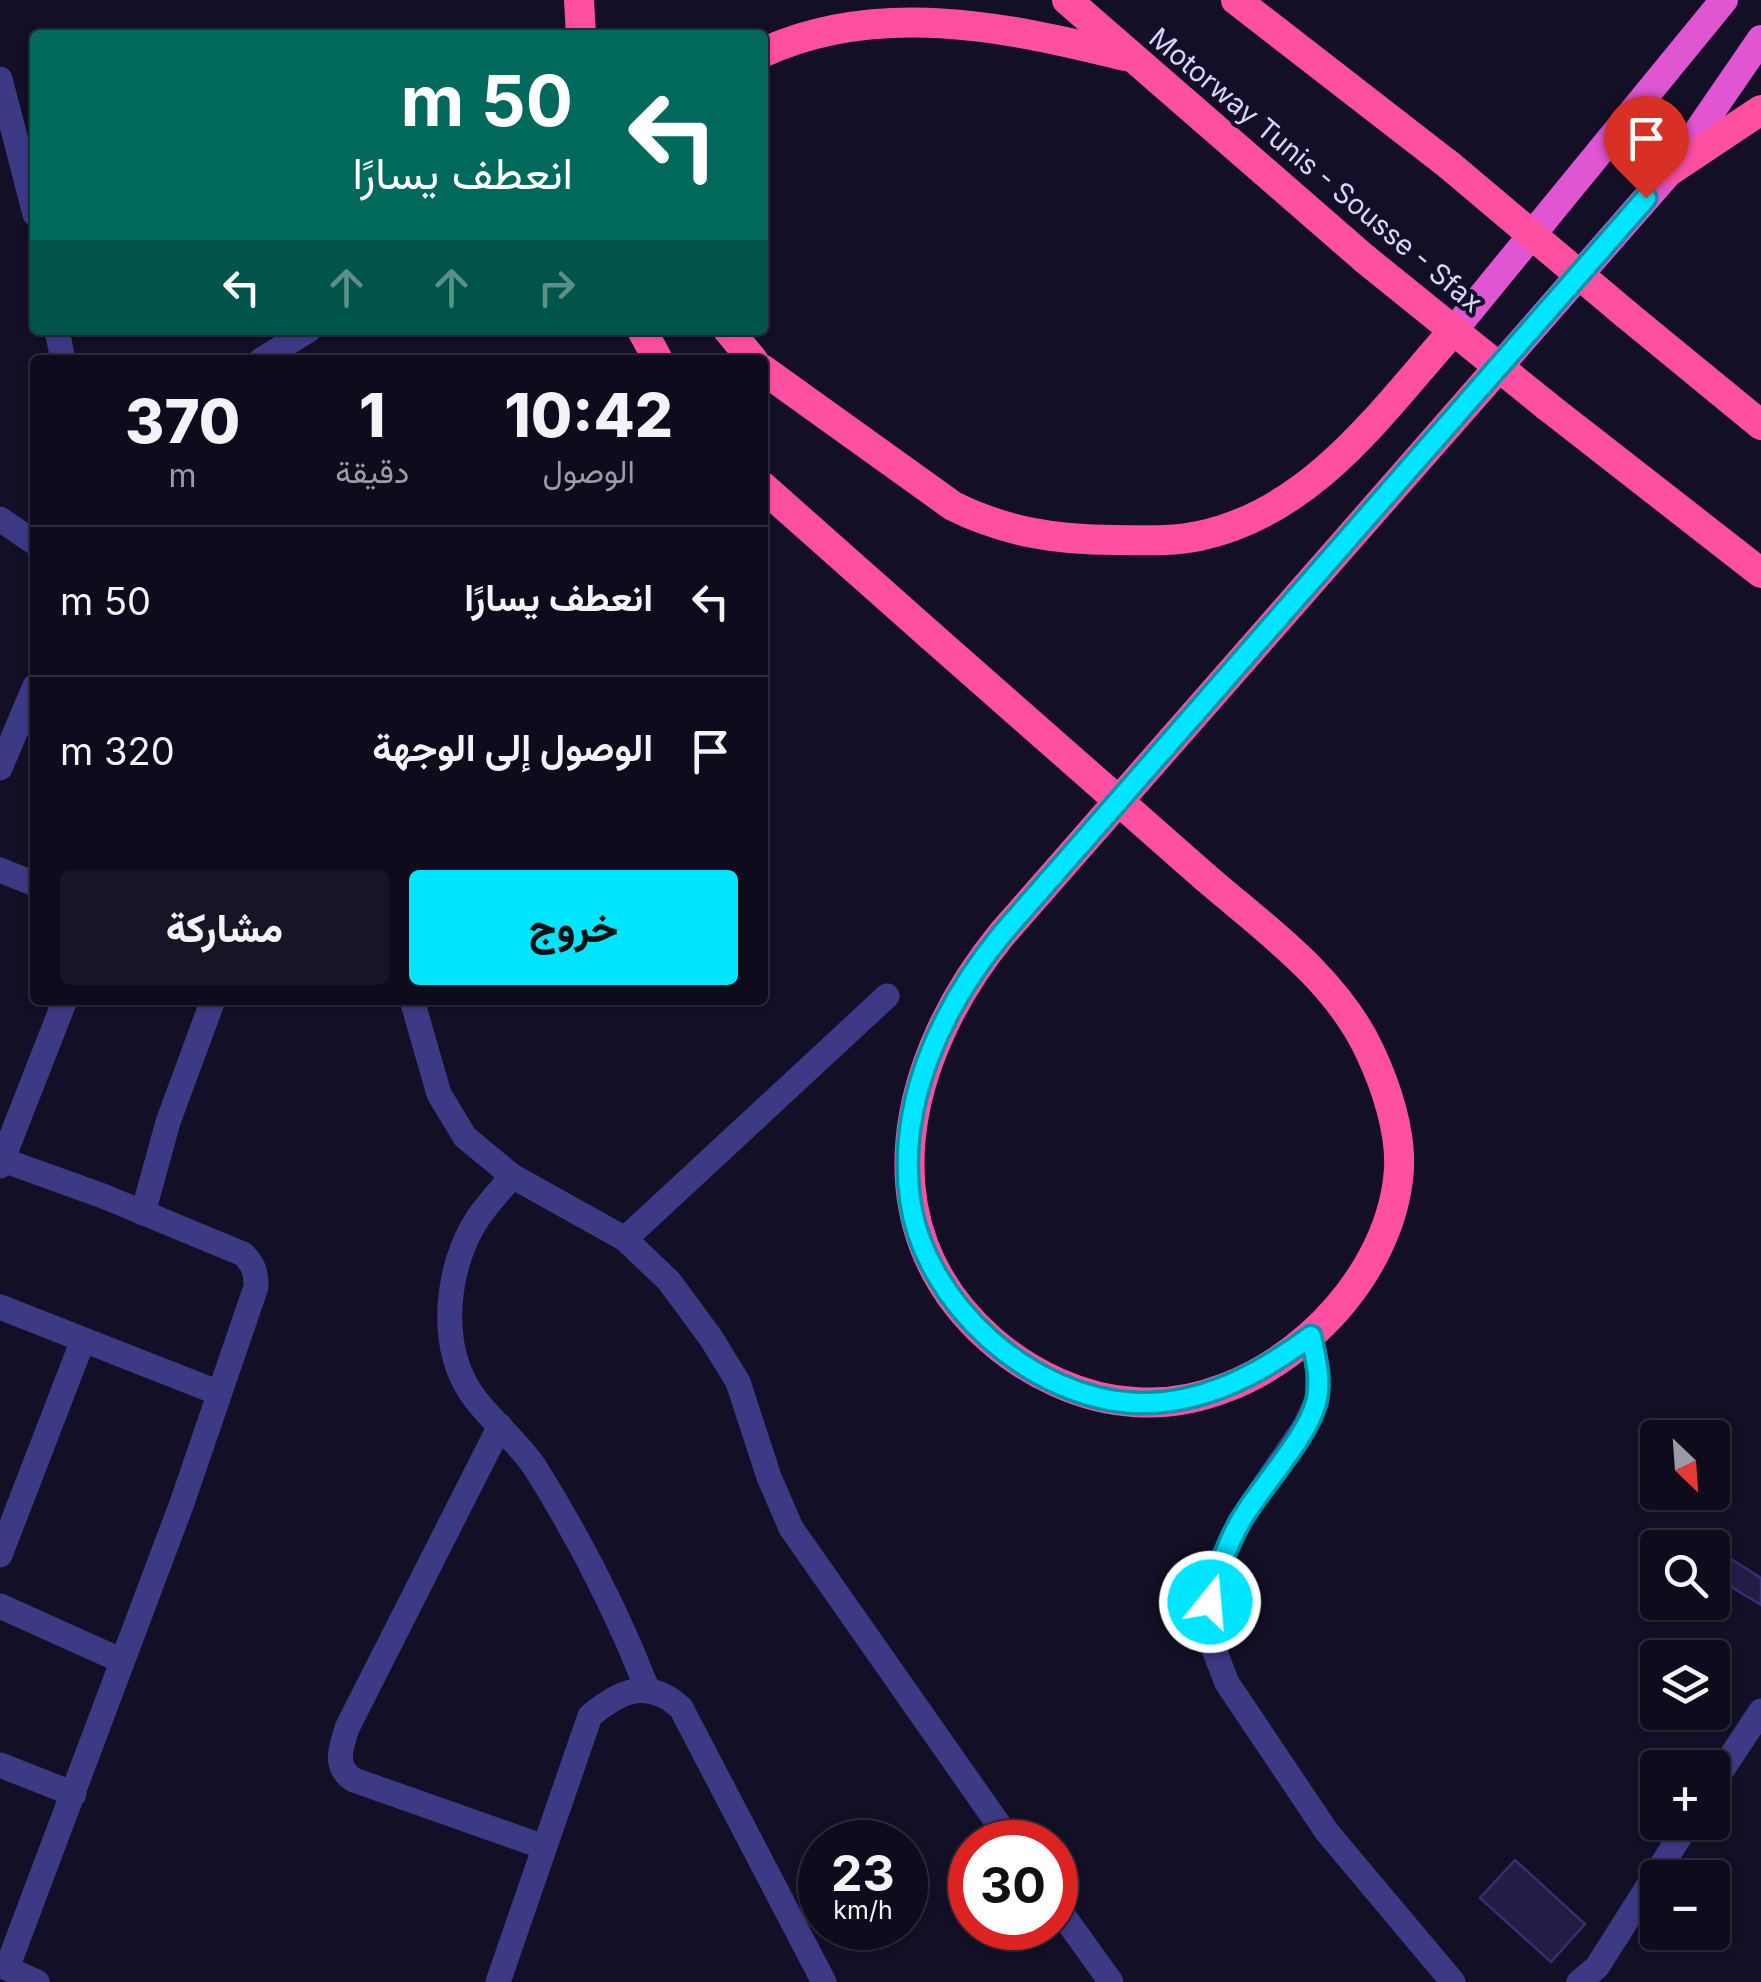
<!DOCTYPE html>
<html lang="ar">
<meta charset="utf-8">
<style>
body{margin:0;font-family:Inter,Vazirmatn,sans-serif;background:#171425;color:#f1f3f6;direction:rtl;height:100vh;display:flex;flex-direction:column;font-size:38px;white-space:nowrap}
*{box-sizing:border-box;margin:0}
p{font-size:32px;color:#9b9ba3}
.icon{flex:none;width:55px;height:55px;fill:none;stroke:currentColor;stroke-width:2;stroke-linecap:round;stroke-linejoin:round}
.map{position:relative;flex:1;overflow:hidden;direction:ltr}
.panel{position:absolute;left:30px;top:355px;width:738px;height:650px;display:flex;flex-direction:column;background:#0e0b1c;border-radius:10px;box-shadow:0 2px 8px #0004,0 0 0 2px #2e2b3b;direction:rtl}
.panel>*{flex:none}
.top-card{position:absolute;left:30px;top:30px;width:738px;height:305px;border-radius:10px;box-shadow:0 2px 8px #0004,0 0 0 2px #2e2b3b;direction:rtl;background:#00695c;color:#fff;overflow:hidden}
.needle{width:65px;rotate:155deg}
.tools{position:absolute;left:1640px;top:1420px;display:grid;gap:20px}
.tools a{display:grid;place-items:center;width:90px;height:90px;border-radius:10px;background:#0e0b1c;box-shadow:0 2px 8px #0004,0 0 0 2px #2e2b3b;font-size:50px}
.speed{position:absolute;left:798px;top:1820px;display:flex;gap:20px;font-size:50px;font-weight:700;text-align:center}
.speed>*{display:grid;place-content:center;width:130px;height:130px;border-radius:50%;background:#0e0b1c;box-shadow:0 2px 8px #0004,0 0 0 2px #2e2b3b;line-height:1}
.speed small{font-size:25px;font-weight:400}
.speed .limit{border:15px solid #d22;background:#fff;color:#111}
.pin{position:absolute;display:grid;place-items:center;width:85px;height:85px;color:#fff;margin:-102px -42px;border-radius:50% 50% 50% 0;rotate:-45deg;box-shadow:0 0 10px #0007}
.pin .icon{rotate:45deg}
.me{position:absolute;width:110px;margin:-55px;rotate:17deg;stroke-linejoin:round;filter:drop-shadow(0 0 8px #0008)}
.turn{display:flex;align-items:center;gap:35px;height:210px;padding:0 30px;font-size:45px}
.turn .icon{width:130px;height:130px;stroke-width:2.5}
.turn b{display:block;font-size:70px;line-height:85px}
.lanes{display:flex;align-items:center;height:95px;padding:0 30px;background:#0003;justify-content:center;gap:50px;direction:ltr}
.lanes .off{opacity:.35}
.eta{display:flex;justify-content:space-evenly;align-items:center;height:170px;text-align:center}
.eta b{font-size:60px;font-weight:800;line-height:70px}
.primary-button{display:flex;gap:20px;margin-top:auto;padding:20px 30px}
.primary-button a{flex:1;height:115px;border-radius:10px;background:#00e5ff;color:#111;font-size:40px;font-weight:800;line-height:115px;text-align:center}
.primary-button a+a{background:#171425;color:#f1f3f6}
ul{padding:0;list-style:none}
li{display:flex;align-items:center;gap:30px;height:150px;padding:0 30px;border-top:2px solid #2e2b3b}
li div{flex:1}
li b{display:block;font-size:38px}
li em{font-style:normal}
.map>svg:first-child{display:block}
.building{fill:#241b47;stroke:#3b2d73;stroke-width:2.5}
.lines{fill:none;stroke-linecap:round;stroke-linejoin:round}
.minor{stroke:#3d3a85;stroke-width:25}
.trunk{stroke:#e055d1;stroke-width:28}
.motorway{stroke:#ff4fa3;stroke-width:30}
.motorway-bridge{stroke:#ff4fa3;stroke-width:30}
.route-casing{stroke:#0095a6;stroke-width:25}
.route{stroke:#00e5ff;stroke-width:18}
.labels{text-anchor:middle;stroke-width:8;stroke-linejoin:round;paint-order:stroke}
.street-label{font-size:28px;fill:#d9d4ff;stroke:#130f26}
</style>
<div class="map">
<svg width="1761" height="1982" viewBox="0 0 1761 1982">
<rect width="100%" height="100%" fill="#130f26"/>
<g class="building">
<path d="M 1723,1554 L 1761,1578 L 1761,1605 L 1712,1575 Z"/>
<path d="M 1515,1860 L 1585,1924 L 1551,1962 L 1480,1898 Z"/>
</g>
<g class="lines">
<g class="minor">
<path d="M 0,79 L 35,214"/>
<path d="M 57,330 L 63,360"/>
<path d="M 261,360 L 309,330"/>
<path d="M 0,519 L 35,543"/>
<path d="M 0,768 L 35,686"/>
<path d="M 0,870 L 35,884"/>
<path d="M 412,1000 L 439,1094 L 465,1137 L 512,1176 L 625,1239 L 669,1281 L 711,1338 L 738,1382 L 769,1477 L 791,1528 L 1011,1842"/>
<path d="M 0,1159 L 103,1196 L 243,1254 C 254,1265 256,1272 256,1287 L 182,1503 L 7,1968"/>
<path d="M 0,1166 L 65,1000"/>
<path d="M 512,1176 C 501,1190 488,1203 478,1218 C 446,1266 438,1344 471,1393 C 490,1421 518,1441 536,1469 C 581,1541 616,1609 647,1688"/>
<path d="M 143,1213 L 168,1122 L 213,1000"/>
<path d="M 625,1239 L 887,996"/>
<path d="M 0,1307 L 219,1393"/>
<path d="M 1311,1336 L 1318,1371 L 1317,1400 L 1305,1426 L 1240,1521 L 1218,1567 L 1210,1602 L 1208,1634 L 1227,1683 L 1327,1832 L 1453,1982"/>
<path d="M 500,1426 L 347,1728 C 341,1748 333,1767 354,1780 L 544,1847"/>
<path d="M 0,1555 L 83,1340"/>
<path d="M 0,1606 L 122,1661"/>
<path d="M 0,1765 L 74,1794"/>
<path d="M 1712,1785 L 1761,1711"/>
<path d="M 1055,1904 L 1111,1982"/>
<path d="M 0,1965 L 37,1982"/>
<path d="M 498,1982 L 590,1716 C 621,1690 648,1678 681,1708 L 824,1982"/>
<path d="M 1579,1982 L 1597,1967 L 1689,1822"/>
</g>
<g class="trunk">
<path d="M 1454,330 L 1724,0"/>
<path d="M 1498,368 L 1671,170 L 1761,39"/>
</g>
<g class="motorway">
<path d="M 579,0 L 581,35"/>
<path d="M 1067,0 L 1365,259"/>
<path d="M 1236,0 L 1449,165"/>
<path d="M 762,53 C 876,0 1005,26 1125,56"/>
<path d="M 1671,170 L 1761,110"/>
<path d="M 1627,315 L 1761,425"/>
<path d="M 642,330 L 658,360"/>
<path d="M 728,330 L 753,360"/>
<path d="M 762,369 L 953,506 C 1006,532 1056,540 1115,540 C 1143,540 1171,542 1199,536 C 1313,512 1381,412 1454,330"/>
<path d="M 1547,406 L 1761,573"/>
<path d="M 762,486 L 930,635"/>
<path d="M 1205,877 C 1265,929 1336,978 1370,1052 C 1386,1086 1401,1131 1399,1169 C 1391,1292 1259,1412 1134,1402 C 1082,1399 1030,1374 991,1340 C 860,1225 904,1054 1002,934 L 1498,368"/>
</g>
<g class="motorway-bridge">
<path d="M 1449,165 L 1627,315"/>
<path d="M 1365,259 L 1547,406"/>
<path d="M 930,635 L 1205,877"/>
</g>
</g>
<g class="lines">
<defs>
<path id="route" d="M 1210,1602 C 1217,1574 1225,1548 1240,1522 C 1259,1488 1311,1434 1317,1398 C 1321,1377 1315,1356 1311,1336 C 1260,1374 1202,1405 1137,1403 C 1032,1399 924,1304 910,1199 C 897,1102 942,1007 1002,934 L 1646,198"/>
</defs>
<use href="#route" class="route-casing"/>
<use href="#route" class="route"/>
</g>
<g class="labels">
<g class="street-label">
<text transform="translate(1316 170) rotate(40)" y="10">Motorway Tunis - Sousse - Sfax</text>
</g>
</g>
</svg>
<div class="tools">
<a><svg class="needle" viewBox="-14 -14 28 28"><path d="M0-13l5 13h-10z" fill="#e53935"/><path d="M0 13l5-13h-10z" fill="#9b9ba3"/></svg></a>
<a><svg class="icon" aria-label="search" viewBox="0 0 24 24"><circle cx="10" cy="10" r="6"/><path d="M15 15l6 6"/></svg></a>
<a><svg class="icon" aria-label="layers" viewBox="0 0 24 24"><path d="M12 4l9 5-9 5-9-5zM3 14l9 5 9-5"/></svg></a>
<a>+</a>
<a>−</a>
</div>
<div class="speed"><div>23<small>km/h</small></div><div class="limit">30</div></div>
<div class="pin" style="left:1646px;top:198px;background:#d93025"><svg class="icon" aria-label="arrive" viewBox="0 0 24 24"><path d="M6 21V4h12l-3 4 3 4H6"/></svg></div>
<svg class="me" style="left:1210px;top:1602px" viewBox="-20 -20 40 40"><circle r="17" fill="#00e5ff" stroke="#fff" stroke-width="3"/><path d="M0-11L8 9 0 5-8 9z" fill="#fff"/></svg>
<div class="top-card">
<div class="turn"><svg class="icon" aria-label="left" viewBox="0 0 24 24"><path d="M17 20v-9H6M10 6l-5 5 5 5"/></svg><div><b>50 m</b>انعطف يسارًا</div></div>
<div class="lanes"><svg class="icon" aria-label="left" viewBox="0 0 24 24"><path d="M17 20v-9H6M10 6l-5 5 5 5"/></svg><svg class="icon off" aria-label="ahead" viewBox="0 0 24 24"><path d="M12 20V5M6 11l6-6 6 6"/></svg><svg class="icon off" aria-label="ahead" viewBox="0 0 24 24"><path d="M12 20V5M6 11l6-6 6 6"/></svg><svg class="icon off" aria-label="right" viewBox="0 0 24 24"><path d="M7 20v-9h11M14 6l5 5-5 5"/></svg></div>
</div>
<section class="panel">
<div class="eta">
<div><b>10:42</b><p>الوصول</p></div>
<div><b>1</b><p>دقيقة</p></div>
<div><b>370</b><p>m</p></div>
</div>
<ul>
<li><svg class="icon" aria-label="left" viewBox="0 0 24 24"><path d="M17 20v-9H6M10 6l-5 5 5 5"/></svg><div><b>انعطف يسارًا</b></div><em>50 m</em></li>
<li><svg class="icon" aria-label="arrive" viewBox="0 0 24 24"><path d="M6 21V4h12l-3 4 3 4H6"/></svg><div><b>الوصول إلى الوجهة</b></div><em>320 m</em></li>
</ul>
<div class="primary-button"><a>خروج</a><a>مشاركة</a></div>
</section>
</div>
